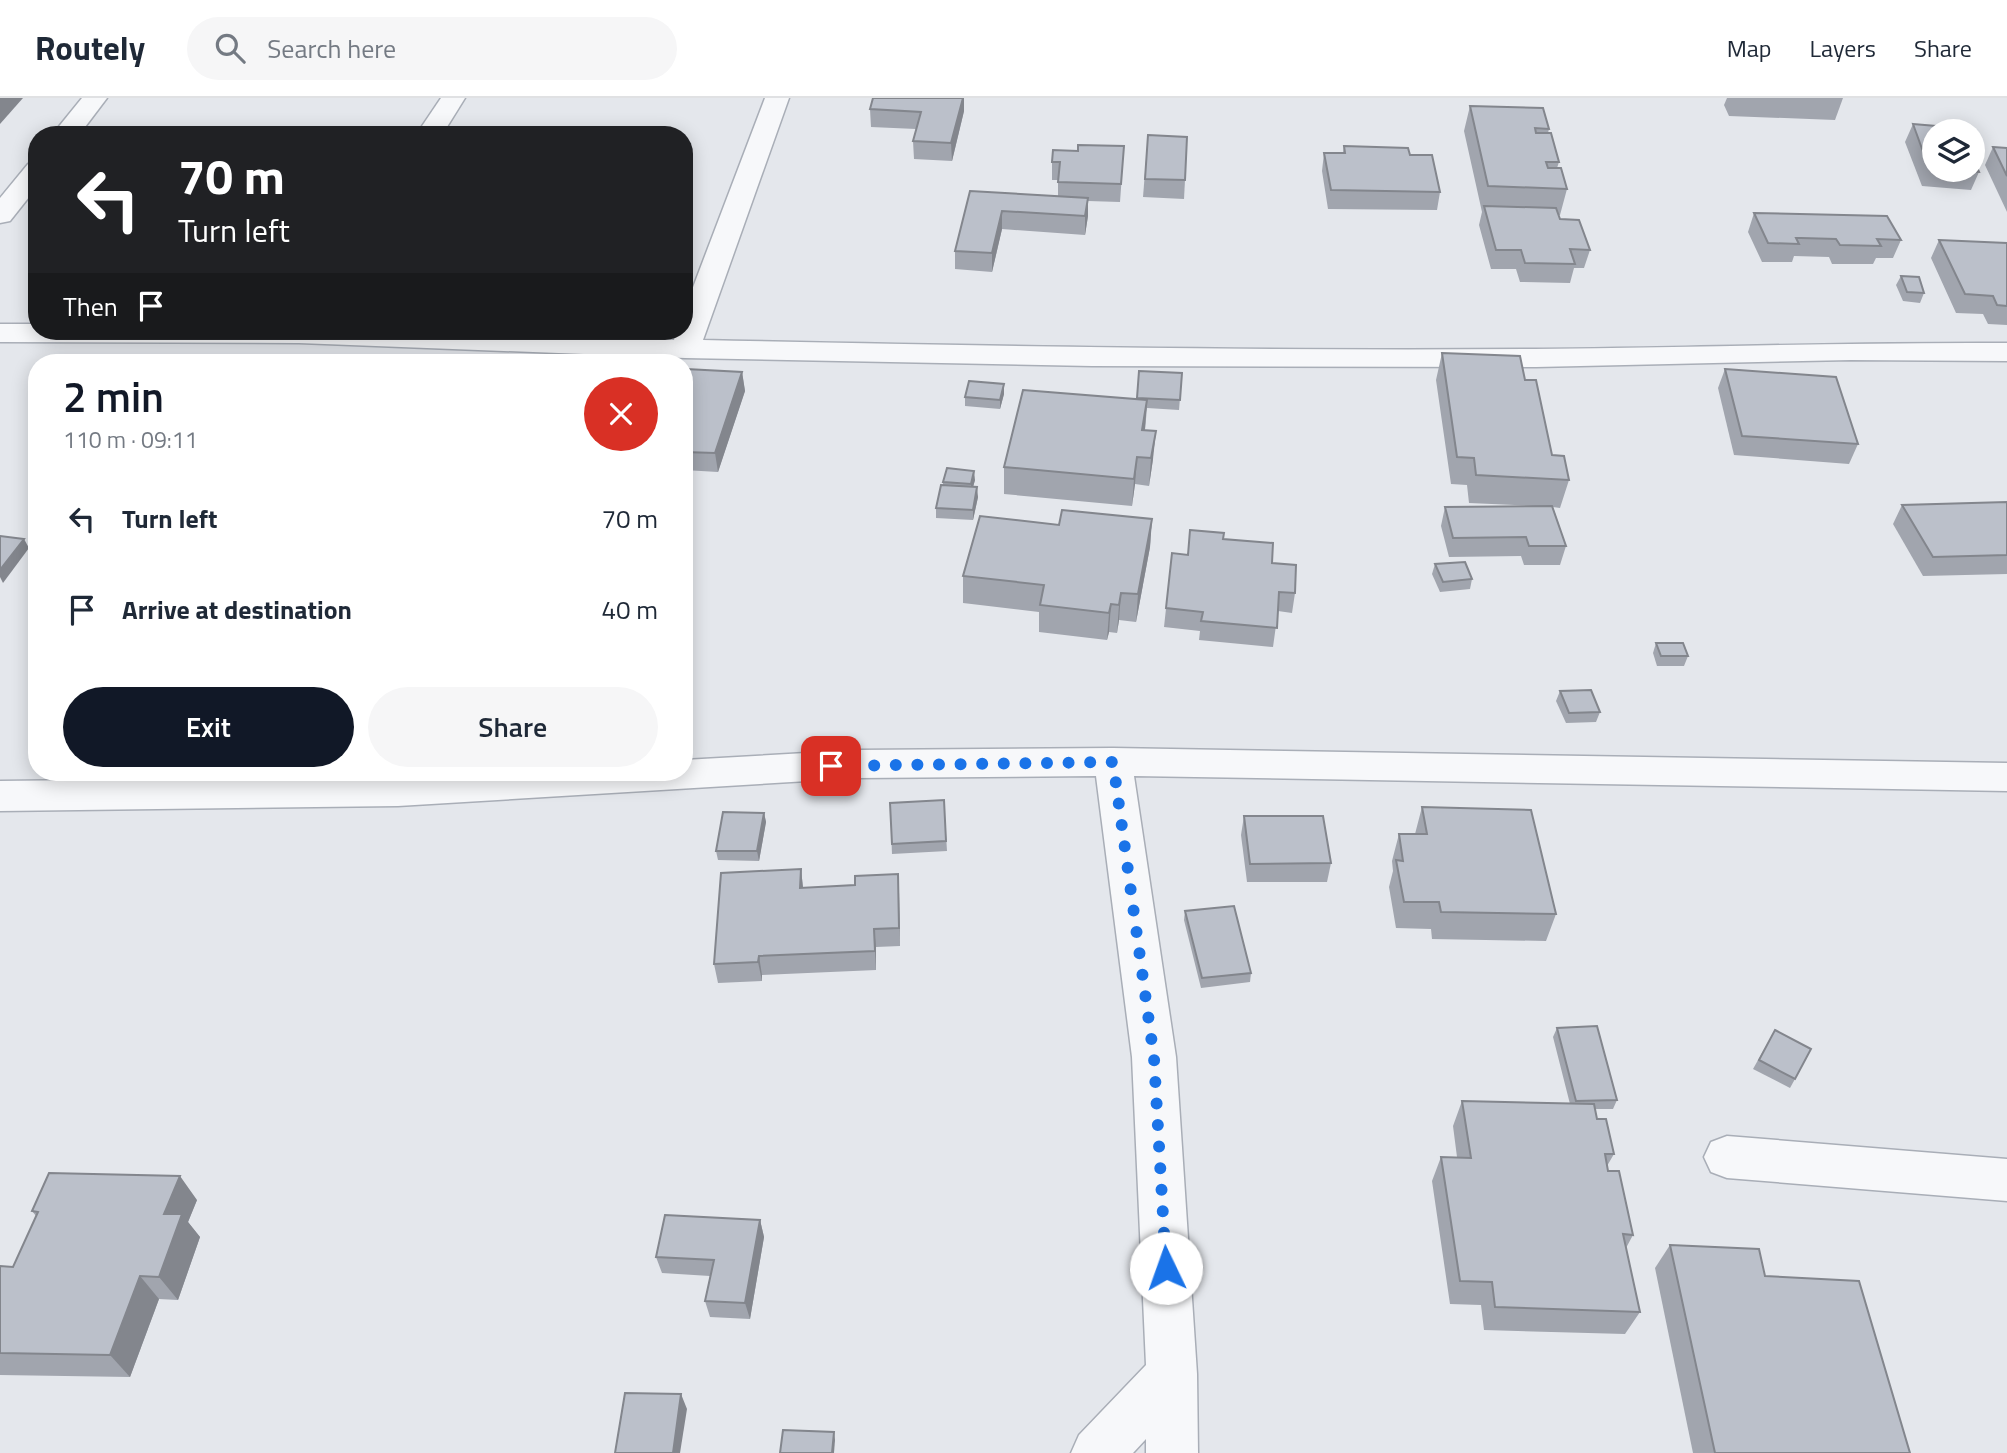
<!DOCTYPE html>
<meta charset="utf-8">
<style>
body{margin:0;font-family:"Titillium Web",sans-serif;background:#f6f6f7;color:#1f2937;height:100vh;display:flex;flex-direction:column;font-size:26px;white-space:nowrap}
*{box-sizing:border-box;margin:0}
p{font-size:23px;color:#747a83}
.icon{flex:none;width:38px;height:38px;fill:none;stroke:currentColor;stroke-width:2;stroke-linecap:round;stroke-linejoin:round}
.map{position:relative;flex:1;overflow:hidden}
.drawer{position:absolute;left:28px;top:256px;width:665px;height:427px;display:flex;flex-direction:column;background:#fff;border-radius:28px;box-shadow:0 4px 18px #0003}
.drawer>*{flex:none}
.banner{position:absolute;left:28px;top:28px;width:665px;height:214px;border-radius:28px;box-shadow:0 4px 18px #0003;background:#202124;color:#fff;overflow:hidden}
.buttons{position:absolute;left:1922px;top:21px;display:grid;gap:14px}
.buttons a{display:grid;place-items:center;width:63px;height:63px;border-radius:50%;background:#fff;box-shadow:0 4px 18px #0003;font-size:35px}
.pin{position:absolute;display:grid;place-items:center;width:60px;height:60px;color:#fff;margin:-30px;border-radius:14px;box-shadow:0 4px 10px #0006}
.me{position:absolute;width:77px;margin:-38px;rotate:357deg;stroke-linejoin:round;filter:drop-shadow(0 0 5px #0008)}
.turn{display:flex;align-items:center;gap:24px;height:147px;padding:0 35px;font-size:32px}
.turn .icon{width:91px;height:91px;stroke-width:2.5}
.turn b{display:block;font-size:49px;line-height:60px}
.then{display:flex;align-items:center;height:66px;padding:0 35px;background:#0003;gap:14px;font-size:26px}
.round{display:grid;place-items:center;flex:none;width:74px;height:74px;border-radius:37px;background:#f6f6f7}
.head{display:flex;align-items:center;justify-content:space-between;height:119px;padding:0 35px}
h1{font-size:42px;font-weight:600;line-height:52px;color:#111827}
.action{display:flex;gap:14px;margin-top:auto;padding:14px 35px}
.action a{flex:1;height:80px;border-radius:42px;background:#111827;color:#fff;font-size:28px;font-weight:600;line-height:80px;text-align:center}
.action a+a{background:#f6f6f7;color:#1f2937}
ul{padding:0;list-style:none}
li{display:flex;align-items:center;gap:21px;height:91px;padding:0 35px}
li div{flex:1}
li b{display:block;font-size:26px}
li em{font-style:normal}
header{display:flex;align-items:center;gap:42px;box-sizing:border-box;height:98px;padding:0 35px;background:#fff;border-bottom:2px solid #e0e1e3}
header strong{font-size:33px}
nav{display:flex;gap:38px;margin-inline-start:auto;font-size:24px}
.search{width:490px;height:63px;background:#f6f6f7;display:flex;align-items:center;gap:18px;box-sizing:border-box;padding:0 24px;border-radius:38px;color:#747a83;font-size:26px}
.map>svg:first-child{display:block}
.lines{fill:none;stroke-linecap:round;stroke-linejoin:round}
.street-casing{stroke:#a9aeb7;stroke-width:3}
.street{fill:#f7f8fa;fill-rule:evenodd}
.wall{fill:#a1a5ae}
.shaded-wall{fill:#83868d}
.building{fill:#bbc0ca;stroke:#83868d;stroke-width:2}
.route{stroke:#1a73e8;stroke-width:12;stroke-dasharray:0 21.6}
</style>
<header>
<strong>Routely</strong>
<div class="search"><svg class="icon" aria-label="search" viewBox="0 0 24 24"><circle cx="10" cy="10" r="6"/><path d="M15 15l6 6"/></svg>Search here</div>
<nav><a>Map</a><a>Layers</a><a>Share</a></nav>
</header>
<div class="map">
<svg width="2007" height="1355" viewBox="0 0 2007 1355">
<rect width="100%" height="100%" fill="#e4e7ec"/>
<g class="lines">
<defs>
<g id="street">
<path d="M 82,0 L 107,0 L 79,37 L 52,37 Z"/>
<path d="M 441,0 L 465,0 L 442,37 L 416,37 Z"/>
<path d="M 765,0 L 789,0 L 703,242 C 980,248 1258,253 1535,251 C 1693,250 1850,244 2007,245 L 2007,263 L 1851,262 L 1536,269 L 1092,268 L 685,260 L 299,245 L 0,244 L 0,226 L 37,226 L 37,233 L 444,233 L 674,242 L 677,233 L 684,233 L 684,213 Z"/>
<path d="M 37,64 L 37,89 L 10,123 L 0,125 L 0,100 L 28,66 Z"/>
<path d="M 1113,650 L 2007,665 L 2007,693 L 1134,678 L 1176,959 L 1197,1276 L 1198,1355 L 1146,1355 L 1146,1341 L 1133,1355 L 1071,1355 L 1079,1337 L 1146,1267 L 1132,959 L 1096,678 L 858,680 L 398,708 L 0,713 L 0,683 C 228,681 456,674 684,674 L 684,662 L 858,652 Z"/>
<path d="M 1727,1038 L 2007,1061 L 2007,1103 L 1727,1080 L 1711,1074 L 1704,1059 L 1711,1044 Z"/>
</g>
</defs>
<use href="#street" class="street-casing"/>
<use href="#street" class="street"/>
</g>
<g class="wall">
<path d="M 873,0 L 964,0 L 964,13 L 952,63 L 914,61 L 913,43 L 916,31 L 871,29 L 870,11 Z"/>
<path d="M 1727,0 L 1843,0 L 1835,22 L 1729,18 L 1724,7 Z"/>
<path d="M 1470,8 L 1549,31 L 1548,35 L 1559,64 L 1557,70 L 1567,91 L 1560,117 L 1559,117 L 1560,121 L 1590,152 L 1584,170 L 1574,170 L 1570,185 L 1520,184 L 1516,171 L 1491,171 L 1479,127 L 1482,114 L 1464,33 Z"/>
<path d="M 1913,26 L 1934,33 L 1934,72 L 1972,72 L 1979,74 L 1971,92 L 1922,88 L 1905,44 Z"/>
<path d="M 1148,37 L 1185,82 L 1184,101 L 1143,99 Z"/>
<path d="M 1124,48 L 1120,104 L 1088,103 L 1088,118 L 1085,137 L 1002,131 L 992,174 L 955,171 L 955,153 L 970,93 L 1058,98 L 1058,82 L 1052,82 L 1052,64 L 1078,53 Z"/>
<path d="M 1344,48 L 1410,57 L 1440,94 L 1437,112 L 1328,111 L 1322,73 L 1324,55 L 1343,55 Z"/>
<path d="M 1993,49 L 2007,50 L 2007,114 L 1985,67 Z"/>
<path d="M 1754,115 L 1901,142 L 1893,160 L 1876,160 L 1873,166 L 1832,166 L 1829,159 L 1794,158 L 1792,164 L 1762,164 L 1748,134 Z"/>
<path d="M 1939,142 L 2007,145 L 2007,227 L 1988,226 L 1983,216 L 1956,215 L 1931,160 Z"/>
<path d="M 1901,178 L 1924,195 L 1920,205 L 1903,203 L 1896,187 Z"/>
<path d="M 1442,255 L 1525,282 L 1552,357 L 1569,382 L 1560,410 L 1553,409 L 1566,448 L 1560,467 L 1524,467 L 1521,458 L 1449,459 L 1441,428 L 1445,409 L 1535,408 L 1469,405 L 1467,387 L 1451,386 L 1436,282 Z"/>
<path d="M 1725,271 L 1858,346 L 1849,366 L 1734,357 L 1718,290 Z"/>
<path d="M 1139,273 L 1182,275 L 1179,312 L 1147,310 L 1145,332 L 1153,361 L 1149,388 L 1135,386 L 1132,408 L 1004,396 L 1004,369 L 1137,302 Z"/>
<path d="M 742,274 L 745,293 L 718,374 L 684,372 L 684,277 Z"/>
<path d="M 1004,296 L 1000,311 L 965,308 L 965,299 Z"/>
<path d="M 975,382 L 973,389 L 978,399 L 973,422 L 936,420 L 936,410 L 943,387 L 943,384 Z"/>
<path d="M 2007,404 L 2007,476 L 1923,478 L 1893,426 L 1902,407 Z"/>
<path d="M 1152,421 L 1150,449 L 1136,524 L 1119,522 L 1117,535 L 1109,534 L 1107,542 L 1039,534 L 1039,514 L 963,505 L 963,478 L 1059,427 Z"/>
<path d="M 1223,441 L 1272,465 L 1295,495 L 1292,515 L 1278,513 L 1273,549 L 1199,542 L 1200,533 L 1164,529 L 1172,455 L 1188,457 Z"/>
<path d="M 1435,466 L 1472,481 L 1470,491 L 1440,494 L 1432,476 Z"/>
<path d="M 1656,545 L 1688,558 L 1684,568 L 1657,568 L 1653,555 Z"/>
<path d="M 1560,593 L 1600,614 L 1596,624 L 1566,625 L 1556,603 Z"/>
<path d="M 944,702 L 947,753 L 892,756 L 890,705 Z"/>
<path d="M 1422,709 L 1556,816 L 1546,843 L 1432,841 L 1431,831 L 1396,830 L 1389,789 L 1393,773 L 1392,763 L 1399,736 L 1415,736 Z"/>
<path d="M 764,715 L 766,724 L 759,763 L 718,762 L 716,753 Z"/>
<path d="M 1244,718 L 1331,765 L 1327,784 L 1247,784 L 1241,737 Z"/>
<path d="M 801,771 L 803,790 L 855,787 L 898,776 L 900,848 L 876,849 L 876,872 L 762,877 L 762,883 L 718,885 L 714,866 Z"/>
<path d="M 1185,813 L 1251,875 L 1250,884 L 1201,890 L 1184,822 Z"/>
<path d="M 1557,930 L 1617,1002 L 1613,1011 L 1595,1011 L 1597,1021 L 1614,1056 L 1607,1068 L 1608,1073 L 1633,1137 L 1626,1150 L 1640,1214 L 1625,1236 L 1484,1232 L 1481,1207 L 1450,1206 L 1432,1083 L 1441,1059 L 1457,1059 L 1453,1028 L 1462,1003 L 1570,1006 L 1553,939 Z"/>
<path d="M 1775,932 L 1795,981 L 1790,990 L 1753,971 Z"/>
<path d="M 197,1102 L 188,1124 L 200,1139 L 178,1202 L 159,1201 L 130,1279 L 0,1277 L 0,1168 L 13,1169 L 36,1118 L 32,1113 Z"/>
<path d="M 760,1122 L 764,1139 L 750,1221 L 710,1219 L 705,1203 L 710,1178 L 662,1175 L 656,1159 Z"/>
<path d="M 1670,1147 L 1765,1178 L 1910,1355 L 1693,1355 L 1655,1170 Z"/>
</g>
<g class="shaded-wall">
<path d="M 0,0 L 23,0 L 0,26 Z"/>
<path d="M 963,0 L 964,0 L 964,13 L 952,63 L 951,45 Z"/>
<path d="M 1088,100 L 1088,118 L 1085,137 L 1085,118 Z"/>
<path d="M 1002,113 L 1002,131 L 992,174 L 992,155 Z"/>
<path d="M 742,274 L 745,293 L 718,374 L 715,355 Z"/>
<path d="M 1004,286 L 1004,296 L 1000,311 L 1000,302 Z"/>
<path d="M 1147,302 L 1145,330 L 1140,360 L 1142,332 Z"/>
<path d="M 1156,333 L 1153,361 L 1149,388 L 1151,360 Z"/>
<path d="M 1137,359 L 1135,386 L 1132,408 L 1134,381 Z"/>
<path d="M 974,373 L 975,382 L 971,396 L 971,386 Z"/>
<path d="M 977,389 L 978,399 L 973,422 L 973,412 Z"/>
<path d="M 1152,421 L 1150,449 L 1136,524 L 1138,496 Z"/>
<path d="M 24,441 L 29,450 L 3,485 L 0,479 L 0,472 Z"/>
<path d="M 1121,495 L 1119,522 L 1117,535 L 1119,507 Z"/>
<path d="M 1111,506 L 1109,534 L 1107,542 L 1109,515 Z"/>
<path d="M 764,715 L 766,724 L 759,763 L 757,753 Z"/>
<path d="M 801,771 L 803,790 L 800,790 Z"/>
<path d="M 898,776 L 899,794 L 900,848 L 899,830 Z"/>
<path d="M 874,831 L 876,849 L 876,872 L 875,853 Z"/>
<path d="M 759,858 L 762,877 L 762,883 L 758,864 Z"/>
<path d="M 180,1078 L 197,1102 L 188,1124 L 200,1139 L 178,1202 L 159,1179 L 164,1116 Z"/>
<path d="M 760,1122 L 764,1139 L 750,1221 L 745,1205 Z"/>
<path d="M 140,1178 L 159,1201 L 130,1279 L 110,1257 Z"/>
<path d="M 681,1296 L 687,1311 L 680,1355 L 673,1355 Z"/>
<path d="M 834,1334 L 835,1342 L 834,1355 L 832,1355 Z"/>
</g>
<g class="building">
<path d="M 873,0 L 963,0 L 951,45 L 913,43 L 921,14 L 870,11 Z"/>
<path d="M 1470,8 L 1543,10 L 1549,31 L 1535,30 L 1536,35 L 1551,35 L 1559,64 L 1546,64 L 1548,70 L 1561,70 L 1567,91 L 1488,88 Z"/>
<path d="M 1913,26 L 1960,30 L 1962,33 L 1934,33 L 1934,70 L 1929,70 Z"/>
<path d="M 1148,37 L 1187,39 L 1185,82 L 1145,81 Z"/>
<path d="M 1078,47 L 1124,48 L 1121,86 L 1058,84 L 1060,64 L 1052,64 L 1053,52 L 1078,53 Z"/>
<path d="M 1344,48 L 1408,50 L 1410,57 L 1432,57 L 1440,94 L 1331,92 L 1324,55 L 1345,55 Z"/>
<path d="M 1993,49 L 2007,50 L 2007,78 Z"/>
<path d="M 1972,58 L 1979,74 L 1950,72 L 1972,72 Z"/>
<path d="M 970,93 L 1088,100 L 1085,118 L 1002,113 L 992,155 L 955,153 Z"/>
<path d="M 1484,108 L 1556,110 L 1560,121 L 1579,122 L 1590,152 L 1570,151 L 1575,166 L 1525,165 L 1521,152 L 1496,152 Z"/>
<path d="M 1754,115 L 1887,118 L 1901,142 L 1877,141 L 1881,148 L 1840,147 L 1836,141 L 1801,140 L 1796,140 L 1799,146 L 1768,145 Z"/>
<path d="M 1939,142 L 2007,145 L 2007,208 L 1997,207 L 1993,198 L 1965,196 Z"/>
<path d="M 1901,178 L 1919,179 L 1924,195 L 1907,194 Z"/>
<path d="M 1442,255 L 1520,258 L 1525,282 L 1536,282 L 1552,357 L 1564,358 L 1569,382 L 1476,377 L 1474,360 L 1457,359 Z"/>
<path d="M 686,271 L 742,274 L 715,355 L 684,354 L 684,277 Z"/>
<path d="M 1725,271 L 1836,279 L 1858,346 L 1742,338 Z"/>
<path d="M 1139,273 L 1182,275 L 1180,302 L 1137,300 Z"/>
<path d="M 969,283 L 1004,286 L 1000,302 L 965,299 Z"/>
<path d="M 1023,292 L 1147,302 L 1142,332 L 1156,333 L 1151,360 L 1137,359 L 1134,381 L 1004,369 Z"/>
<path d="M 947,370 L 974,373 L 971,386 L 943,384 Z"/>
<path d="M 941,387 L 977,389 L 973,412 L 936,410 Z"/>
<path d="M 2007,404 L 2007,457 L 1933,459 L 1902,407 Z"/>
<path d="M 1552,408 L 1566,448 L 1529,448 L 1526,439 L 1453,440 L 1445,409 Z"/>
<path d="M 1062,412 L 1152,421 L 1138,496 L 1121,495 L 1119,507 L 1111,506 L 1109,515 L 1040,507 L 1044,487 L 963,478 L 980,418 L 1059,427 Z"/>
<path d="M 1190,432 L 1224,435 L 1223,441 L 1273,445 L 1272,465 L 1296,467 L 1295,495 L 1279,494 L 1277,530 L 1201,523 L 1203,514 L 1166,510 L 1172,455 L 1188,457 Z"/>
<path d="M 0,438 L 24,441 L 0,472 Z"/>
<path d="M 1465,464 L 1472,481 L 1443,484 L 1435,466 Z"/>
<path d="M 1656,545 L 1683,545 L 1688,558 L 1661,558 Z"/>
<path d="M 1591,592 L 1600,614 L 1569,615 L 1560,593 Z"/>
<path d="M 944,702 L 946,743 L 892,746 L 890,705 Z"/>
<path d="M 1422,709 L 1531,712 L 1556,816 L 1441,814 L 1439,804 L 1404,804 L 1396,762 L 1403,763 L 1399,736 L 1427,736 Z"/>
<path d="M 723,714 L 764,715 L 757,753 L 716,753 Z"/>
<path d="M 1244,718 L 1323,718 L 1331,765 L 1250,766 Z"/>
<path d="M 801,771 L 800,790 L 855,787 L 855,778 L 898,776 L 899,830 L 874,831 L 875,853 L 759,858 L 758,864 L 714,866 L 721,775 Z"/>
<path d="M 1234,808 L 1251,875 L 1202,880 L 1185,813 Z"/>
<path d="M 1597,928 L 1617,1002 L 1576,1003 L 1557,930 Z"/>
<path d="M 1775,932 L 1811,951 L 1795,981 L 1759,962 Z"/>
<path d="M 1462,1003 L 1594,1006 L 1597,1021 L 1606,1021 L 1614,1056 L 1605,1056 L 1608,1073 L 1619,1073 L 1633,1137 L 1623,1136 L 1640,1214 L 1495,1209 L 1492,1184 L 1460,1183 L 1441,1059 L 1471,1060 Z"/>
<path d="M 49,1075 L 180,1078 L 164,1116 L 182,1116 L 159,1179 L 140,1178 L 110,1257 L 0,1255 L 0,1168 L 13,1169 L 38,1114 L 32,1113 Z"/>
<path d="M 665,1117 L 760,1122 L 745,1205 L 705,1203 L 714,1162 L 656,1159 Z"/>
<path d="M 1670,1147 L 1759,1151 L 1765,1178 L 1859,1183 L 1910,1355 L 1715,1355 Z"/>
<path d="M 625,1295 L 681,1296 L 673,1355 L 615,1355 Z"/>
<path d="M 783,1332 L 834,1334 L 832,1355 L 780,1355 Z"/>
</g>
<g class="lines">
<path class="route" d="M 831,668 L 1113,664 L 1154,960 L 1166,1170"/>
</g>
</svg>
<div class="buttons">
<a><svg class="icon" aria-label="layers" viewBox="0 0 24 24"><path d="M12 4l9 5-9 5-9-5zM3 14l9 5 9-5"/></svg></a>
</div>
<div class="pin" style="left:831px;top:668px;background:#d93025"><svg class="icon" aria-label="arrive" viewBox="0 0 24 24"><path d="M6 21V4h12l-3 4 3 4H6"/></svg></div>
<svg class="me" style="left:1166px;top:1170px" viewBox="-20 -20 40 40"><circle r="19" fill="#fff"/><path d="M0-13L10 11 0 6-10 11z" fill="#1a73e8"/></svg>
<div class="banner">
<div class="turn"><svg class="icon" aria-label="left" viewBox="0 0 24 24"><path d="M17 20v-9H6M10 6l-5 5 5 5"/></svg><div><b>70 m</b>Turn left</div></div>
<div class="then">Then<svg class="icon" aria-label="arrive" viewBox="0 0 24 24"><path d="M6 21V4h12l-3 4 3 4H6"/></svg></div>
</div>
<section class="drawer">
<div class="head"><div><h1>2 min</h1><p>110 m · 09:11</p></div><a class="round" style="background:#d93025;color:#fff"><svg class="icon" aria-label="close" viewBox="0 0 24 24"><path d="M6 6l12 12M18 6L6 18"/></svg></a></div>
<ul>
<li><svg class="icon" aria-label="left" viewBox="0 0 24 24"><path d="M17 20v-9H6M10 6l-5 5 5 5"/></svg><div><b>Turn left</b></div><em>70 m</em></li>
<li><svg class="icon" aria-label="arrive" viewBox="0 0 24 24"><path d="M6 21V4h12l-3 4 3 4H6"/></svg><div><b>Arrive at destination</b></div><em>40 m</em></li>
</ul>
<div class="action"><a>Exit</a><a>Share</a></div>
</section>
</div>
